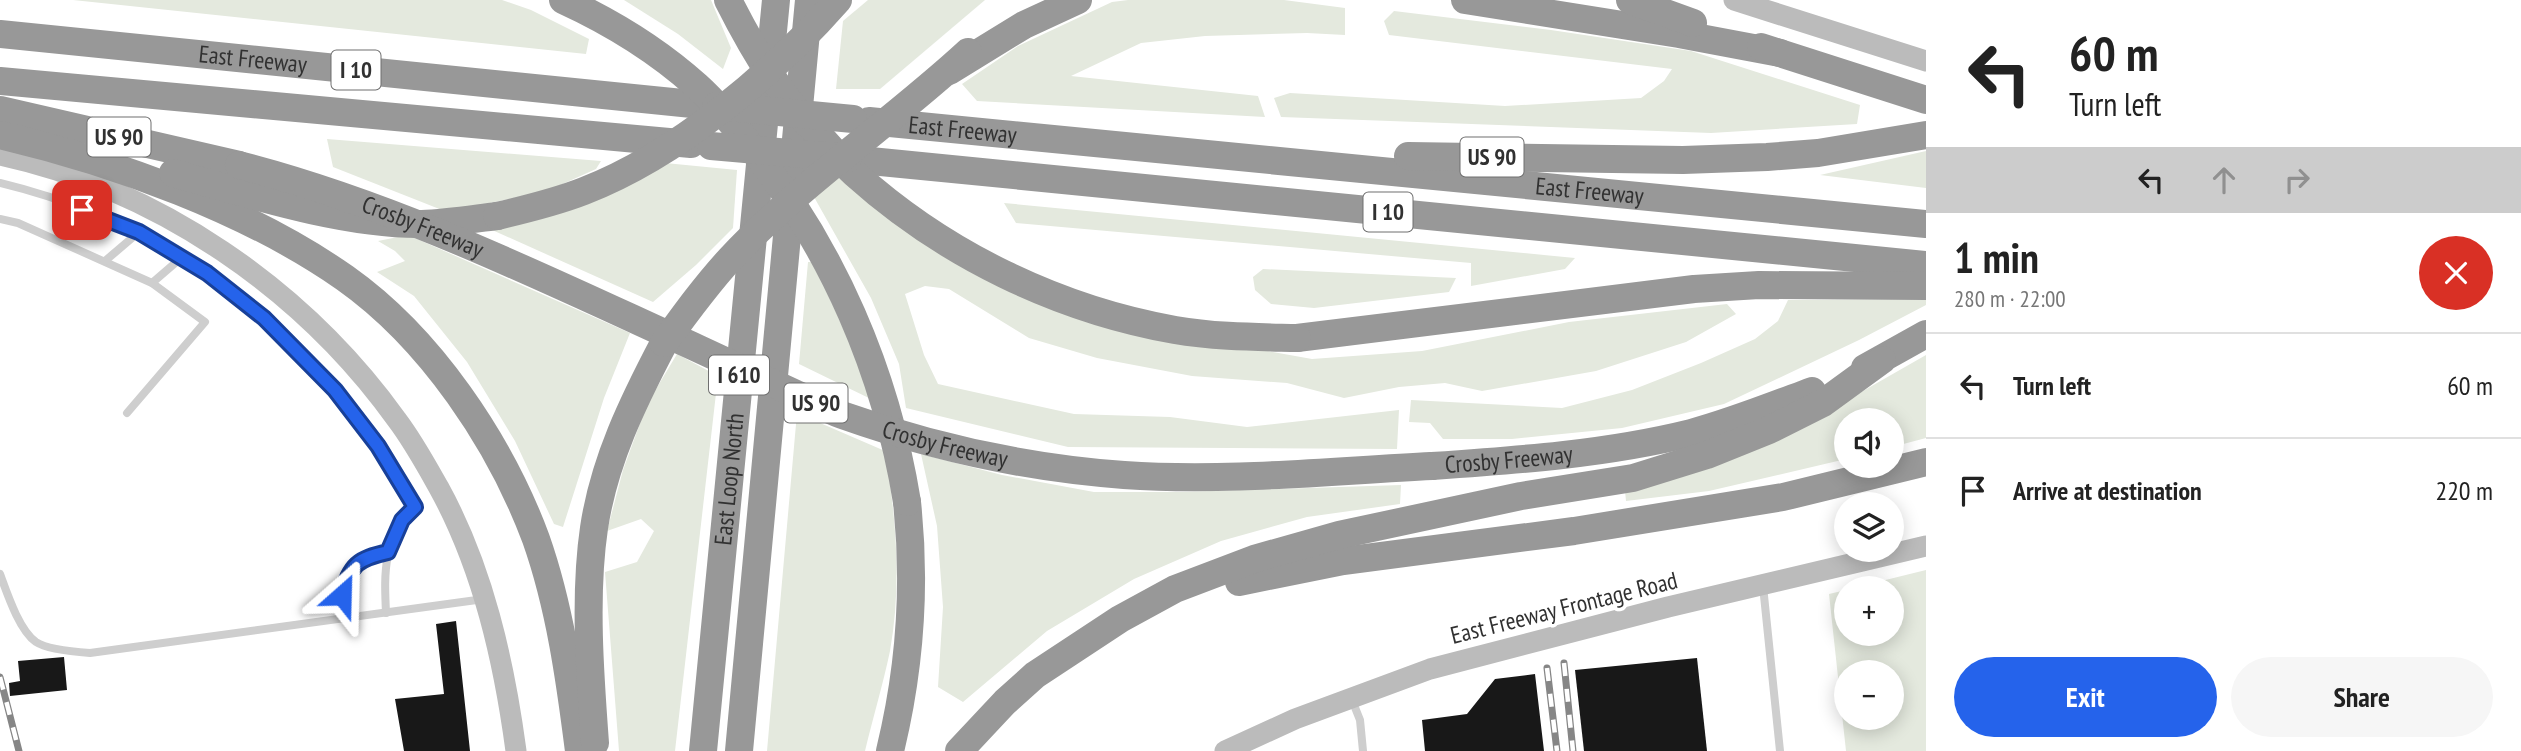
<!DOCTYPE html>
<meta charset="utf-8">
<style>
body{margin:0;font-family:"PT Sans Narrow",sans-serif;background:#f6f6f6;color:#222;height:100vh;display:flex;flex-direction:column;font-size:26px;white-space:nowrap}
*{box-sizing:border-box;margin:0}
p{font-size:23px;color:#767676}
.icon{flex:none;width:38px;height:38px;fill:none;stroke:currentColor;stroke-width:2;stroke-linecap:round;stroke-linejoin:round}
.map{position:relative;flex:1;overflow:hidden}
.side{display:flex;flex-direction:column;background:#fff;width:595px}
.side>*{flex:none}
.hud{background:#fff;color:#222;overflow:hidden}
.fabs{position:absolute;left:1834px;top:408px;display:grid;gap:14px}
.fabs a{display:grid;place-items:center;width:70px;height:70px;border-radius:50%;background:#fff;box-shadow:0 4px 18px #0003;font-size:35px}
.pin{position:absolute;display:grid;place-items:center;width:60px;height:60px;color:#fff;margin:-30px;border-radius:14px;box-shadow:0 4px 10px #0006}
.me{position:absolute;width:77px;margin:-38px;rotate:25deg;stroke-linejoin:round;filter:drop-shadow(0 0 5px #0008)}
.turn{display:flex;align-items:center;gap:24px;height:147px;padding:0 28px;font-size:32px}
.turn .icon{width:91px;height:91px;stroke-width:2.5}
.turn b{display:block;font-size:49px;line-height:60px}
.lanes{display:flex;align-items:center;height:66px;padding:0 28px;background:#0003;justify-content:center;gap:35px;direction:ltr}
.lanes .off{opacity:.35}
.round{display:grid;place-items:center;flex:none;width:74px;height:74px;border-radius:37px;background:#f6f6f6}
.overview{display:flex;align-items:center;justify-content:space-between;height:119px;padding:0 28px}
h1{font-size:42px;font-weight:800;line-height:52px}
.primary-button{display:flex;gap:14px;margin-top:auto;padding:14px 28px}
.primary-button a{flex:1;height:80px;border-radius:42px;background:#2563eb;color:#fff;font-size:28px;font-weight:800;line-height:80px;text-align:center}
.primary-button a+a{background:#f6f6f6;color:#222}
ul{padding:0;list-style:none}
li{display:flex;align-items:center;gap:21px;height:105px;padding:0 28px;border-top:2px solid #e0e0e0}
li div{flex:1}
li b{display:block;font-size:26px}
li em{font-style:normal}
main{display:flex;flex:1;min-height:0}
.map>svg:first-child{display:block}
.green{fill:#e4e9de;fill-rule:evenodd}
.building{fill:#181818}
.lines{fill:none;stroke-linecap:round;stroke-linejoin:round}
.lane{stroke:#cecece;stroke-width:8}
.secondary{stroke:#bbb;stroke-width:21}
.highway{stroke:#989898;stroke-width:28}
.rail-casing{stroke:#868686;stroke-width:7}
.rail{stroke:#fff;stroke-width:4.5;stroke-dasharray:13;stroke-linecap:butt}
.highway-bridge{stroke:#989898;stroke-width:28}
.route-casing{stroke:#184099;stroke-width:18}
.route{stroke:#2563eb;stroke-width:12}
.labels{text-anchor:middle;stroke-width:7;stroke-linejoin:round;paint-order:stroke}
.shield{fill:#fff;stroke:#6f6f6f;stroke-width:2}
.shield-label{font-size:23px;font-weight:bold;fill:#313131}
.street-label{font-size:24px;fill:#313131;stroke:#fff}
</style>
<main>
<div class="map">
<svg width="1926" height="751" viewBox="0 0 1926 751">
<rect width="100%" height="100%" fill="#fff"/>
<g class="green">
<path d="M 73,0 L 502,0 L 531,10 L 589,39 L 586,54 Z"/>
<path d="M 624,0 L 711,0 L 731,48 L 723,69 L 678,34 Z"/>
<path d="M 868,0 L 985,0 L 880,89 L 836,89 L 843,21 Z"/>
<path d="M 1128,0 L 1284,0 L 1345,8 L 1345,35 L 1307,33 L 1205,36 L 1141,43 L 1071,76 L 1258,96 L 1265,117 L 977,101 L 962,84 L 1018,46 L 1112,2 Z"/>
<path d="M 1394,11 L 1551,30 L 1691,51 L 1860,105 L 1857,124 L 1711,133 L 1281,117 L 1274,98 L 1290,93 L 1505,106 L 1641,98 L 1664,81 L 1672,69 L 1389,35 L 1384,21 Z"/>
<path d="M 327,139 L 601,161 L 596,169 L 547,191 L 447,212 L 333,167 Z"/>
<path d="M 1926,151 L 1926,188 L 1820,175 Z"/>
<path d="M 655,162 L 737,170 L 733,228 L 696,265 L 653,302 L 481,225 Z"/>
<path d="M 835,178 L 848,178 L 940,252 L 1245,347 L 1312,359 L 1422,351 L 1569,322 L 1727,304 L 1736,314 L 1686,342 L 1596,371 L 1482,391 L 1445,383 L 1399,387 L 1344,398 L 1287,383 L 1192,376 L 1097,358 L 1029,338 L 949,289 L 925,286 L 905,294 L 924,355 L 938,384 L 1074,414 L 1170,417 L 1247,427 L 1399,410 L 1397,449 L 1068,447 L 906,408 L 899,364 L 871,298 L 814,197 Z"/>
<path d="M 1004,203 L 1575,258 L 1565,269 L 1471,286 L 1471,263 L 1016,223 Z"/>
<path d="M 408,235 L 630,333 L 604,398 L 563,527 L 554,524 L 515,441 L 467,362 L 414,296 L 377,272 L 405,261 L 395,251 L 378,241 Z"/>
<path d="M 808,262 L 814,262 L 875,401 L 799,364 Z"/>
<path d="M 1263,269 L 1456,278 L 1449,292 L 1314,308 L 1271,304 L 1255,290 L 1253,277 Z"/>
<path d="M 1926,299 L 1926,305 L 1859,340 L 1724,404 L 1622,428 L 1512,439 L 1443,439 L 1430,423 L 1409,422 L 1411,400 L 1562,408 L 1632,390 L 1701,363 L 1755,339 L 1778,321 L 1788,300 Z"/>
<path d="M 677,354 L 718,376 L 675,751 L 619,751 L 605,572 L 637,562 L 654,531 L 641,519 L 607,531 L 623,470 L 647,404 Z"/>
<path d="M 1926,355 L 1926,438 L 1892,447 L 1892,420 L 1846,420 L 1846,459 L 1709,491 L 1626,501 L 1625,491 L 1793,431 Z"/>
<path d="M 797,413 L 885,451 C 896,516 902,584 890,651 C 883,684 873,718 865,751 L 767,751 Z"/>
<path d="M 921,454 L 1002,475 L 1094,492 L 1180,492 L 1401,485 L 1400,504 L 1307,517 L 1221,541 L 1134,579 L 1047,631 L 963,702 L 938,687 L 943,607 L 937,526 Z"/>
<path d="M 1926,570 L 1926,751 L 1846,751 L 1829,594 L 1846,590 L 1846,634 L 1892,634 L 1892,588 L 1853,588 ZM 1846,672 L 1892,672 L 1892,718 L 1846,718 Z"/>
</g>
<g class="building">
<path d="M 456,621 L 470,751 L 404,751 L 395,699 L 444,694 L 436,624 Z"/>
<path d="M 64,657 L 67,690 L 10,696 L 9,683 L 20,681 L 18,661 Z"/>
<path d="M 1697,658 L 1707,751 L 1584,751 L 1575,670 Z"/>
<path d="M 1535,674 L 1544,751 L 1425,751 L 1422,720 L 1467,714 L 1495,679 Z"/>
</g>
<g class="lines">
<g class="lane">
<path d="M 0,183 C 183,227 323,345 415,507 C 383,539 384,571 386,613"/>
<path d="M 0,219 L 18,223 L 152,283 L 205,322 L 127,413"/>
<path d="M 105,261 L 139,232"/>
<path d="M 152,283 L 181,258"/>
<path d="M 0,574 C 7,593 19,630 36,642 C 48,650 76,652 90,653 L 484,599"/>
<path d="M 1763,586 L 1780,751"/>
<path d="M 345,618 C 339,578 347,560 388,552"/>
<path d="M 1352,700 L 1360,720 L 1363,751"/>
</g>
<g class="secondary">
<path d="M 1734,0 L 1926,61"/>
<path d="M 0,155 C 158,189 303,289 397,420 C 413,441 426,465 439,488 C 483,568 504,661 516,751"/>
<path d="M 1225,751 L 1295,719 L 1430,669 L 1668,607 L 1926,546"/>
</g>
<g class="highway">
<path d="M 1465,0 L 1679,34 L 1780,53"/>
<path d="M 1630,0 L 1693,23"/>
<path id="s1" d="M 0,34 L 712,106"/>
<path d="M 1761,47 L 1926,100"/>
<path d="M 949,71 L 1024,25 L 1078,0"/>
<path d="M 0,81 L 691,144"/>
<path d="M 0,110 L 239,165"/>
<path id="s2" d="M 869,121 L 1926,224"/>
<path d="M 0,135 C 115,162 248,210 345,278 C 430,338 500,442 536,539 C 560,607 570,680 579,751"/>
<path d="M 1408,156 L 1683,160 L 1767,157 L 1818,153 L 1926,135"/>
<path d="M 850,159 L 1926,265"/>
<path d="M 173,173 C 248,194 344,225 422,224 C 447,223 472,219 497,216"/>
<path d="M 1297,338 L 1694,289 L 1759,285 L 1926,286"/>
<path d="M 1865,368 L 1926,334"/>
<path id="s3" d="M 1432,466 C 1519,460 1606,454 1691,433 C 1732,422 1772,406 1812,391"/>
<path d="M 1239,582 L 1343,561 L 1574,531 L 1783,497 L 1926,462"/>
<path d="M 595,743 C 590,676 584,595 594,528 C 604,461 633,402 664,343"/>
<path id="s4" d="M 703,751 L 776,0"/>
<path d="M 739,751 L 809,0"/>
<path d="M 890,751 C 910,669 916,586 907,502"/>
<path d="M 959,751 L 1005,702 L 1035,675 L 1120,619 L 1175,589 L 1254,559 L 1339,535 L 1521,496 L 1633,478 L 1707,455 L 1769,430 L 1823,403 L 1882,360"/>
</g>
<defs>
<g id="rail">
<path d="M 1564,663 L 1573,751"/>
<path d="M 1547,668 L 1557,751"/>
<path d="M 0,677 L 19,751"/>
</g>
</defs>
<use href="#rail" class="rail-casing"/>
<use href="#rail" class="rail"/>
<g class="highway-bridge">
<path d="M 563,0 C 611,22 658,51 697,86 C 717,104 734,125 750,146 C 833,249 886,372 907,502"/>
<path d="M 728,0 C 746,36 766,71 791,104 C 799,115 810,125 819,135 C 831,148 842,162 855,174 C 944,254 1057,309 1175,330 C 1215,337 1257,337 1297,338"/>
<path d="M 716,106 L 853,119"/>
<path d="M 711,146 L 848,158"/>
<path id="s5" d="M 239,165 C 399,206 549,281 699,349 C 732,364 764,379 796,394 C 811,400 826,409 842,415 C 932,447 1029,468 1124,475 C 1226,482 1330,471 1432,466"/>
<path d="M 497,216 C 527,209 556,202 584,191 C 677,155 773,74 838,0"/>
<path d="M 664,343 C 685,314 706,285 730,259 C 802,182 891,123 968,52"/>
</g>
</g>
<g class="lines">
<defs>
<path id="route" d="M 82,210 L 139,232 L 207,273 L 264,318 L 335,390 L 378,446 L 415,507 L 402,520 L 388,552 C 357,559 351,564 342,595"/>
</defs>
<use href="#route" class="route-casing"/>
<use href="#route" class="route"/>
</g>
<g class="labels">
<g class="shield">
<rect x="331.5" y="50.5" width="49" height="39" rx="5"/>
<rect x="87.5" y="117.5" width="63" height="39" rx="5"/>
<rect x="1460.5" y="137.5" width="63" height="39" rx="5"/>
<rect x="1363.5" y="192.5" width="49" height="39" rx="5"/>
<rect x="709" y="355.5" width="60" height="39" rx="5"/>
<rect x="784.5" y="383.5" width="63" height="39" rx="5"/>
</g>
<g class="shield-label">
<text x="356" y="78">I 10</text>
<text x="119" y="145">US 90</text>
<text x="1492" y="165">US 90</text>
<text x="1388" y="220">I 10</text>
<text x="739" y="383">I 610</text>
<text x="816" y="411">US 90</text>
</g>
<g class="street-label">
<text dy="8" stroke="none"><textPath href="#s1" startOffset="254">East Freeway</textPath></text>
<text dy="8" stroke="none"><textPath href="#s2" startOffset="94">East Freeway</textPath></text>
<text dy="8" stroke="none"><textPath href="#s2" startOffset="724">East Freeway</textPath></text>
<text dy="8" stroke="none"><textPath href="#s5" startOffset="194">Crosby Freeway</textPath></text>
<text dy="8" stroke="none"><textPath href="#s5" startOffset="761">Crosby Freeway</textPath></text>
<text dy="8" stroke="none"><textPath href="#s3" startOffset="77">Crosby Freeway</textPath></text>
<text dy="8" stroke="none"><textPath href="#s4" startOffset="273">East Loop North</textPath></text>
<text transform="translate(1564 608) rotate(-14)" y="8">East Freeway Frontage Road</text>
</g>
</g>
</svg>
<div class="fabs">
<a><svg class="icon" aria-label="sound" viewBox="0 0 24 24"><path d="M4 9h4l5-4v14l-5-4H4zM17 9q2 3 0 6"/></svg></a>
<a><svg class="icon" aria-label="layers" viewBox="0 0 24 24"><path d="M12 4l9 5-9 5-9-5zM3 14l9 5 9-5"/></svg></a>
<a>+</a>
<a>−</a>
</div>
<div class="pin" style="left:82px;top:210px;background:#d93025"><svg class="icon" aria-label="arrive" viewBox="0 0 24 24"><path d="M6 21V4h12l-3 4 3 4H6"/></svg></div>
<svg class="me" style="left:342px;top:595px" viewBox="-20 -20 40 40"><path d="M0-17L14 15 0 8-14 15z" fill="#2563eb" stroke="#fff" stroke-width="4"/></svg>
</div>
<section class="side">
<div class="hud">
<div class="turn"><svg class="icon" aria-label="left" viewBox="0 0 24 24"><path d="M17 20v-9H6M10 6l-5 5 5 5"/></svg><div><b>60 m</b>Turn left</div></div>
<div class="lanes"><svg class="icon" aria-label="left" viewBox="0 0 24 24"><path d="M17 20v-9H6M10 6l-5 5 5 5"/></svg><svg class="icon off" aria-label="ahead" viewBox="0 0 24 24"><path d="M12 20V5M6 11l6-6 6 6"/></svg><svg class="icon off" aria-label="right" viewBox="0 0 24 24"><path d="M7 20v-9h11M14 6l5 5-5 5"/></svg></div>
</div>
<div class="overview"><div><h1>1 min</h1><p>280 m · 22:00</p></div><a class="round" style="background:#d93025;color:#fff"><svg class="icon" aria-label="close" viewBox="0 0 24 24"><path d="M6 6l12 12M18 6L6 18"/></svg></a></div>
<ul>
<li><svg class="icon" aria-label="left" viewBox="0 0 24 24"><path d="M17 20v-9H6M10 6l-5 5 5 5"/></svg><div><b>Turn left</b></div><em>60 m</em></li>
<li><svg class="icon" aria-label="arrive" viewBox="0 0 24 24"><path d="M6 21V4h12l-3 4 3 4H6"/></svg><div><b>Arrive at destination</b></div><em>220 m</em></li>
</ul>
<div class="primary-button"><a>Exit</a><a>Share</a></div>
</section>
</main>
